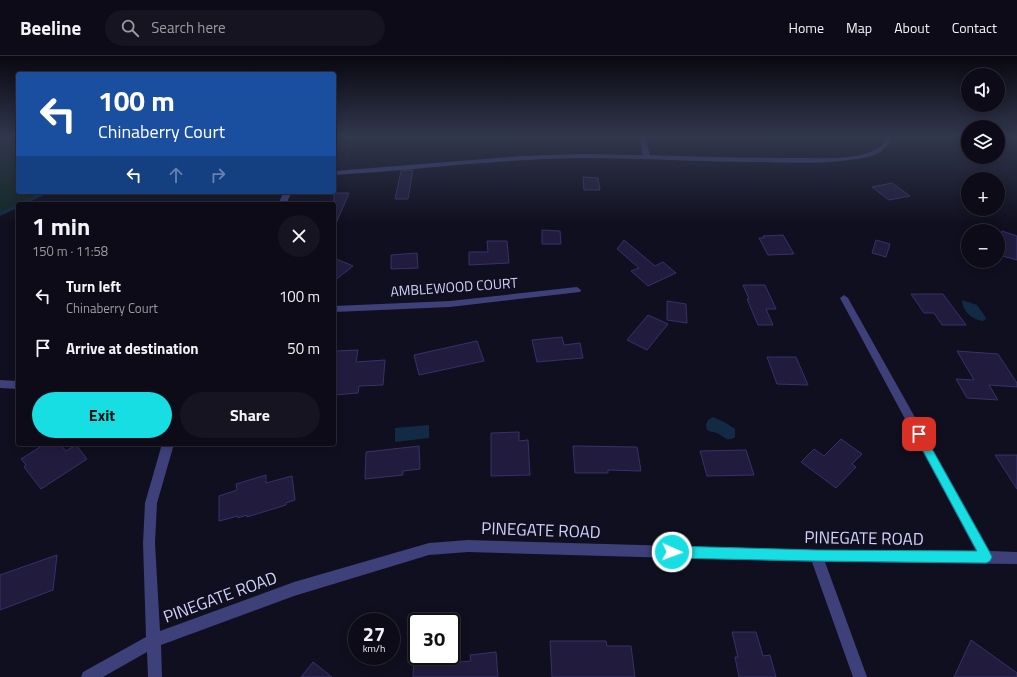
<!DOCTYPE html>
<meta charset="utf-8">
<style>
body{margin:0;font-family:"Titillium Web",sans-serif;background:#151420;color:#f1f3f6;height:100vh;display:flex;flex-direction:column;font-size:15px;white-space:nowrap}
*{box-sizing:border-box;margin:0}
p{font-size:13px;color:#9a9ba1}
.icon{flex:none;width:22px;height:22px;fill:none;stroke:currentColor;stroke-width:2;stroke-linecap:round;stroke-linejoin:round}
.map{position:relative;flex:1;overflow:hidden}
.details{position:absolute;left:16px;top:146px;width:320px;height:244px;display:flex;flex-direction:column;background:#0c0b17;border-radius:4px;box-shadow:0 2px 10px #0003,0 0 0 1px #2c2b36}
.details>*{flex:none}
.top-card{position:absolute;left:16px;top:16px;width:320px;height:122px;border-radius:4px;box-shadow:0 2px 10px #0003,0 0 0 1px #2c2b36;background:#1a4fa0;color:#fff;overflow:hidden}
.fabs{position:absolute;left:961px;top:12px;display:grid;gap:8px}
.fabs a{display:grid;place-items:center;width:44px;height:44px;border-radius:50%;background:#0c0b17;box-shadow:0 2px 10px #0003,0 0 0 1px #2c2b36;font-size:20px}
.speed{position:absolute;left:348px;top:557px;display:flex;gap:8px;font-size:20px;font-weight:700;text-align:center}
.speed>*{display:grid;place-content:center;width:52px;height:52px;border-radius:50%;background:#0c0b17;box-shadow:0 2px 10px #0003,0 0 0 1px #2c2b36;line-height:1}
.speed small{font-size:10px;font-weight:400}
.speed .limit{border:2px solid #111;border-radius:6px;background:#fff;color:#111}
.pin{position:absolute;display:grid;place-items:center;width:34px;height:34px;color:#fff;margin:-17px;border-radius:8px;box-shadow:0 2px 6px #0006}
.me{position:absolute;width:44px;margin:-22px;rotate:92deg;stroke-linejoin:round;filter:drop-shadow(0 0 3px #0008)}
.turn{display:flex;align-items:center;gap:14px;height:84px;padding:0 16px;font-size:18px}
.turn .icon{width:52px;height:52px;stroke-width:2.5}
.turn b{display:block;font-size:28px;line-height:34px}
.lanes{display:flex;align-items:center;height:38px;padding:0 16px;background:#0003;justify-content:center;gap:20px;direction:ltr}
.lanes .off{opacity:.35}
.round{display:grid;place-items:center;flex:none;width:42px;height:42px;border-radius:21px;background:#151420}
.overview{display:flex;align-items:center;justify-content:space-between;height:68px;padding:0 16px}
h1{font-size:24px;font-weight:700;line-height:30px}
.button{display:flex;gap:8px;margin-top:auto;padding:8px 16px}
.button a{flex:1;height:46px;border-radius:24px;background:#16dee2;color:#111;font-size:16px;font-weight:700;line-height:46px;text-align:center}
.button a+a{background:#151420;color:#f1f3f6}
ul{padding:0;list-style:none}
li{display:flex;align-items:center;gap:12px;height:52px;padding:0 16px}
li div{flex:1}
li b{display:block;font-size:15px}
li em{font-style:normal}
header{display:flex;align-items:center;gap:24px;box-sizing:border-box;height:56px;padding:0 20px;background:#0c0b17;border-bottom:1px solid #2c2b36}
header strong{font-size:19px}
nav{display:flex;gap:22px;margin-inline-start:auto;font-size:14px}
.search{width:280px;height:36px;background:#151420;display:flex;align-items:center;gap:10px;box-sizing:border-box;padding:0 14px;border-radius:22px;color:#9a9ba1;font-size:15px}
.map>svg:first-child{display:block}
.green{fill:#122826}
.water{fill:#132a44}
.lines{fill:none;stroke-linecap:round;stroke-linejoin:round}
.stream{stroke:#132a44;stroke-width:3.5}
.building{fill:#211c3e;stroke:#373168}
.street{fill:#3e407a;fill-rule:evenodd}
.route{fill:#16dee2;stroke:#0e9093}
.labels{text-anchor:middle;stroke-width:3;stroke-linejoin:round;paint-order:stroke}
.street-label{font-size:14px;fill:#d2d1fb;stroke:#100f1f}
.near-street-label{font-size:17px;fill:#d2d1fb;stroke:#100f1f}
</style>
<header>
<strong>Beeline</strong>
<div class="search"><svg class="icon" aria-label="search" viewBox="0 0 24 24"><circle cx="10" cy="10" r="6"/><path d="M15 15l6 6"/></svg>Search here</div>
<nav><a>Home</a><a>Map</a><a>About</a><a>Contact</a></nav>
</header>
<div class="map">
<svg width="1017" height="621" viewBox="0 0 1017 621">
<rect width="100%" height="100%" fill="#100f1f"/>
<path class="green" d="M 0,81 L 18,81 L 18,136 L 46,136 L 0,158 Z"/>
<g class="water">
<path d="M 962,244 L 977,249 L 986,262 L 985,264 L 982,265 C 972,263 962,255 962,244 Z"/>
<path d="M 713,361 C 720,364 729,368 735,373 L 735,381 C 727,387 724,380 717,377 C 714,376 711,376 707,374 L 706,369 L 708,364 Z"/>
<path d="M 429,369 L 429,382 L 395,386 L 395,372 Z"/>
</g>
<g class="lines">
<g class="stream">
<path d="M 22,148 L 46,136"/>
<path d="M 0,158 L 18,150"/>
</g>
</g>
<g class="building">
<path d="M 413,114 L 408,143 L 395,143 L 401,115 Z"/>
<path d="M 583,121 L 598,122 L 600,134 L 584,134 Z"/>
<path d="M 892,127 L 910,140 L 889,144 L 872,131 Z"/>
<path d="M 334,137 L 349,137 L 334,172 Z"/>
<path d="M 542,174 L 560,175 L 561,188 L 542,188 Z"/>
<path d="M 1002,175 L 1017,180 L 1017,204 L 999,199 Z"/>
<path d="M 783,179 L 794,198 L 768,199 L 759,182 L 764,182 L 763,180 Z"/>
<path d="M 624,184 L 655,210 L 663,206 L 676,217 L 648,230 L 631,215 L 639,212 L 617,193 Z"/>
<path d="M 876,184 L 890,188 L 886,201 L 872,197 Z"/>
<path d="M 487,185 L 507,185 L 509,207 L 469,209 L 469,196 L 488,196 Z"/>
<path d="M 417,197 L 418,212 L 391,213 L 391,199 Z"/>
<path d="M 334,202 L 353,210 L 334,225 Z"/>
<path d="M 743,229 L 765,229 L 776,253 L 766,253 L 773,269 L 758,269 L 747,243 L 749,243 Z"/>
<path d="M 911,238 L 943,238 L 966,269 L 942,269 L 934,257 L 924,257 Z"/>
<path d="M 667,245 L 686,248 L 687,267 L 667,264 Z"/>
<path d="M 648,259 L 668,268 L 647,294 L 627,284 Z"/>
<path d="M 562,281 L 564,289 L 580,287 L 583,302 L 537,306 L 532,284 Z"/>
<path d="M 477,285 L 484,305 L 419,319 L 414,299 Z"/>
<path d="M 358,294 L 356,306 L 385,304 L 383,329 L 359,330 L 358,337 L 334,339 L 334,305 L 336,295 Z"/>
<path d="M 957,295 L 998,298 L 1017,327 L 1017,331 L 989,329 L 998,344 L 967,342 L 956,323 L 974,324 Z"/>
<path d="M 767,301 L 796,301 L 808,329 L 777,328 Z"/>
<path d="M 519,376 L 519,385 L 528,384 L 530,419 L 491,420 L 491,377 Z"/>
<path d="M 841,383 L 862,398 L 852,408 L 856,411 L 836,432 L 801,406 L 814,393 L 824,400 Z"/>
<path d="M 45,388 L 60,388 L 66,395 L 76,389 L 87,403 L 41,433 L 24,411 L 26,409 L 21,403 Z"/>
<path d="M 419,390 L 420,413 L 403,415 L 403,419 L 365,423 L 366,396 Z"/>
<path d="M 573,390 L 637,391 L 641,415 L 608,414 L 608,417 L 575,417 Z"/>
<path d="M 746,394 L 754,419 L 707,420 L 700,395 Z"/>
<path d="M 995,399 L 1017,399 L 1017,433 Z"/>
<path d="M 266,419 L 266,427 L 292,420 L 295,444 L 286,447 L 286,449 L 247,461 L 247,459 L 238,462 L 238,460 L 219,465 L 219,440 L 237,434 L 236,428 Z"/>
<path d="M 57,499 L 53,534 L 0,554 L 0,519 Z"/>
<path d="M 732,576 L 756,576 L 763,600 L 770,599 L 776,621 L 739,621 L 735,601 L 738,601 Z"/>
<path d="M 971,584 L 1017,617 L 1017,621 L 954,621 Z"/>
<path d="M 550,585 L 606,585 L 607,590 L 631,590 L 635,621 L 552,621 Z"/>
<path d="M 496,596 L 498,621 L 413,621 L 414,600 L 438,600 L 438,608 L 471,605 L 470,599 Z"/>
<path d="M 313,606 L 332,621 L 301,621 Z"/>
</g>
<g class="lines">
<g class="street">
<path d="M 639,81 L 645,81 L 650,99 C 701,101 752,102 803,102 C 825,102 854,104 875,94 C 881,91 884,86 887,81 L 893,81 C 884,97 875,100 857,103 C 825,108 792,107 760,106 C 700,106 641,102 581,102 C 499,103 416,114 334,119 L 334,115 L 521,100 L 580,98 L 643,99 Z"/>
<path d="M 284,136 L 292,136 L 286,148 L 278,148 Z"/>
<path d="M 577,231 L 581,234 L 580,236 L 450,251 L 334,256 L 334,250 L 450,245 Z"/>
<path d="M 844,239 L 848,242 L 990,495 L 1017,496 L 1017,508 L 825,506 L 867,621 L 853,621 L 812,506 L 468,496 L 429,499 L 294,540 L 161,589 L 162,621 L 148,621 L 147,596 L 103,621 L 81,621 L 83,616 L 146,581 L 143,487 L 145,447 L 162,388 L 174,388 L 157,447 L 155,487 L 160,575 L 294,526 L 429,487 L 468,484 L 816,494 L 976,495 L 840,242 Z"/>
<path d="M 0,324 L 18,325 L 18,333 L 0,332 Z"/>
</g>
</g>
<linearGradient id="sky" x2="0" y2="1"><stop stop-color="#090811"/><stop offset="0.48" stop-color="#31374d"/><stop offset="1" stop-color="#31374d" stop-opacity="0"/></linearGradient>
<rect width="1017" height="168" fill="url(#sky)"/>
<path class="route" d="M 919,374 L 922,375 L 990,497 L 992,501 L 990,505 L 986,507 L 816,505 L 672,502 L 668,500 L 666,496 L 668,492 L 672,490 L 816,494 L 977,495 L 914,378 L 915,375 Z"/>
<g class="labels">
<g class="street-label">
<text transform="translate(454 231) rotate(-4)" y="5">AMBLEWOOD COURT</text>
</g>
<g class="near-street-label">
<text transform="translate(541 474) rotate(2)" y="6">PINEGATE ROAD</text>
<text transform="translate(864 482) rotate(1)" y="6">PINEGATE ROAD</text>
<text transform="translate(220 541) rotate(-20)" y="6">PINEGATE ROAD</text>
</g>
</g>
</svg>
<div class="fabs">
<a><svg class="icon" aria-label="sound" viewBox="0 0 24 24"><path d="M4 9h4l5-4v14l-5-4H4zM17 9q2 3 0 6"/></svg></a>
<a><svg class="icon" aria-label="layers" viewBox="0 0 24 24"><path d="M12 4l9 5-9 5-9-5zM3 14l9 5 9-5"/></svg></a>
<a>+</a>
<a>−</a>
</div>
<div class="speed"><div>27<small>km/h</small></div><div class="limit">30</div></div>
<div class="pin" style="left:919px;top:378px;background:#d93025"><svg class="icon" aria-label="arrive" viewBox="0 0 24 24"><path d="M6 21V4h12l-3 4 3 4H6"/></svg></div>
<svg class="me" style="left:672px;top:496px" viewBox="-20 -20 40 40"><circle r="17" fill="#16dee2" stroke="#fff" stroke-width="3"/><path d="M0-11L8 9 0 5-8 9z" fill="#fff"/></svg>
<div class="top-card">
<div class="turn"><svg class="icon" aria-label="left" viewBox="0 0 24 24"><path d="M17 20v-9H6M10 6l-5 5 5 5"/></svg><div><b>100 m</b>Chinaberry Court</div></div>
<div class="lanes"><svg class="icon" aria-label="left" viewBox="0 0 24 24"><path d="M17 20v-9H6M10 6l-5 5 5 5"/></svg><svg class="icon off" aria-label="ahead" viewBox="0 0 24 24"><path d="M12 20V5M6 11l6-6 6 6"/></svg><svg class="icon off" aria-label="right" viewBox="0 0 24 24"><path d="M7 20v-9h11M14 6l5 5-5 5"/></svg></div>
</div>
<section class="details">
<div class="overview"><div><h1>1 min</h1><p>150 m · 11:58</p></div><a class="round"><svg class="icon" aria-label="close" viewBox="0 0 24 24"><path d="M6 6l12 12M18 6L6 18"/></svg></a></div>
<ul>
<li><svg class="icon" aria-label="left" viewBox="0 0 24 24"><path d="M17 20v-9H6M10 6l-5 5 5 5"/></svg><div><b>Turn left</b><p>Chinaberry Court</p></div><em>100 m</em></li>
<li><svg class="icon" aria-label="arrive" viewBox="0 0 24 24"><path d="M6 21V4h12l-3 4 3 4H6"/></svg><div><b>Arrive at destination</b></div><em>50 m</em></li>
</ul>
<div class="button"><a>Exit</a><a>Share</a></div>
</section>
</div>
